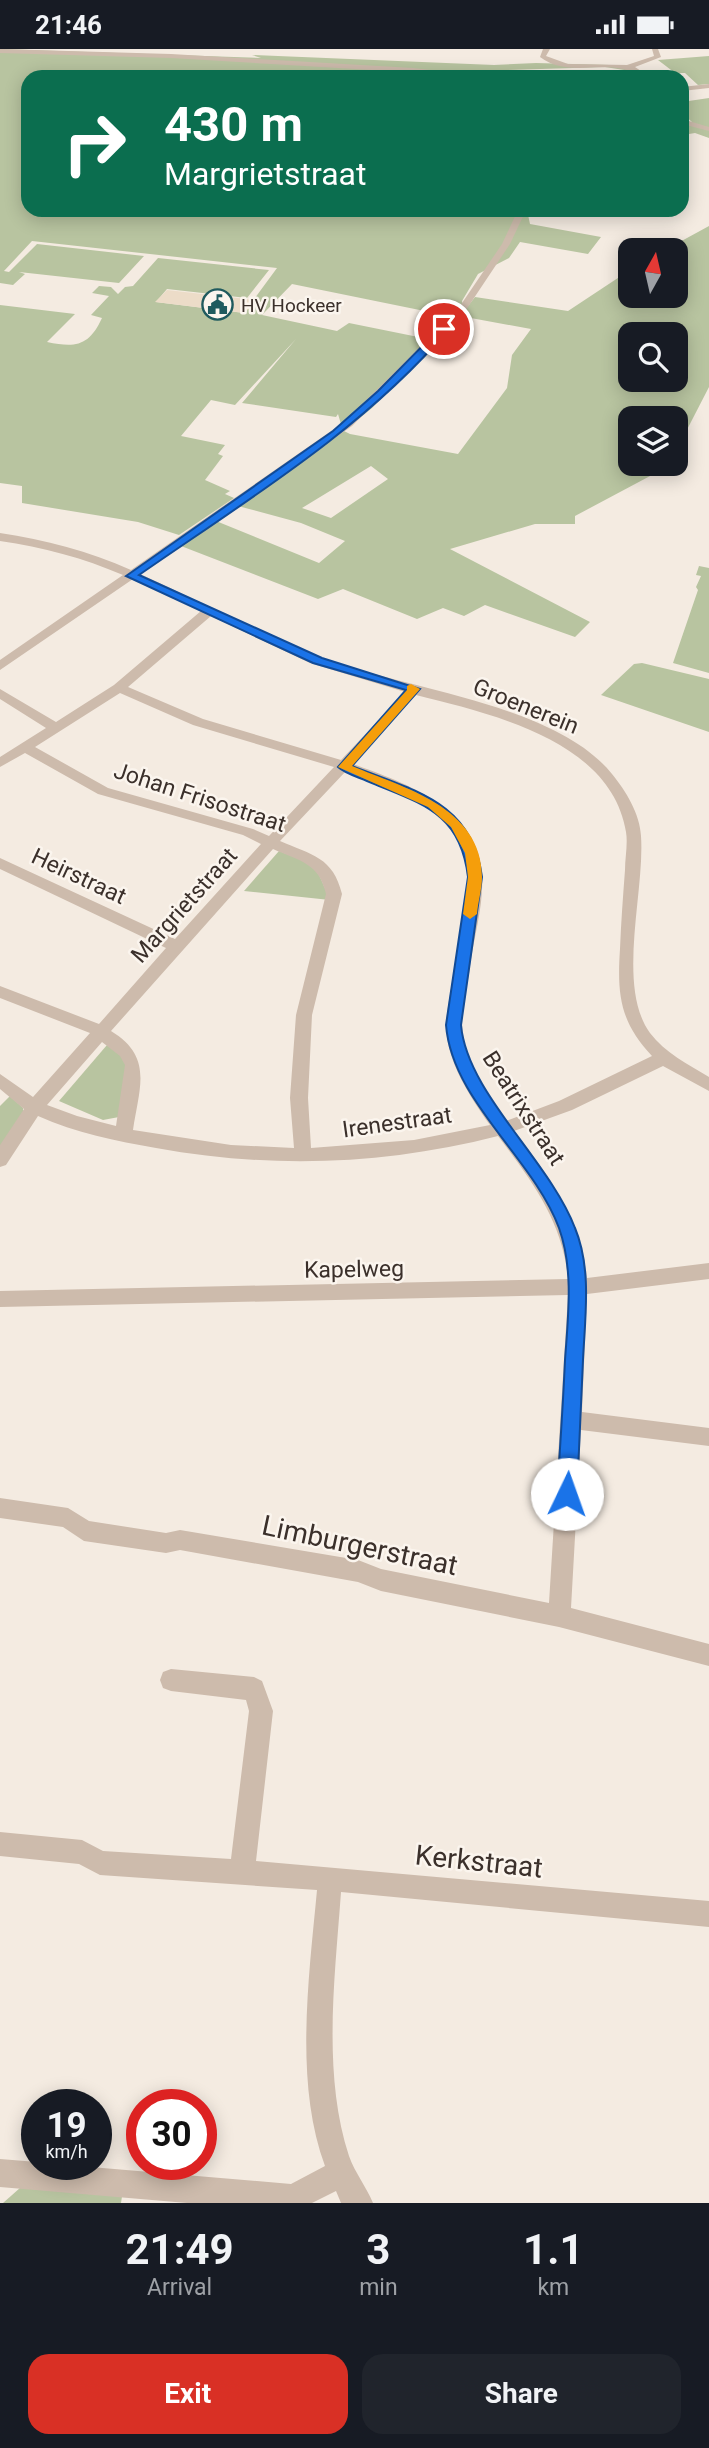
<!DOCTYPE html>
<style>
body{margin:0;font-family:Roboto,sans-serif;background:#20242c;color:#f1f3f6;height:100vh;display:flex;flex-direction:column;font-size:26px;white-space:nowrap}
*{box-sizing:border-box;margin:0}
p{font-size:23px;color:#9ea1a6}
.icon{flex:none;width:38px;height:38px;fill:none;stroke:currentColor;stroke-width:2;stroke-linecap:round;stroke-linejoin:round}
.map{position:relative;height:2154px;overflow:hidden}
.sheet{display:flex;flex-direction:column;background:#171b24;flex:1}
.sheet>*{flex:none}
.top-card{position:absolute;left:21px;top:21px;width:668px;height:147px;border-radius:21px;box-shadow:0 4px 18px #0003;background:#0b6e4f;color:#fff;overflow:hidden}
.needle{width:46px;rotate:8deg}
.controls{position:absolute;left:618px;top:189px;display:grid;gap:14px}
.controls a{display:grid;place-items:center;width:70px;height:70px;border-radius:14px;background:#171b24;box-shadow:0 4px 18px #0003;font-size:35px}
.speed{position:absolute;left:21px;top:2040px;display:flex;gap:14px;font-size:35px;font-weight:700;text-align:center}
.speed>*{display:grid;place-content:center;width:91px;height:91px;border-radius:50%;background:#171b24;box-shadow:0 4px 18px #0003;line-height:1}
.speed small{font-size:18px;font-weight:400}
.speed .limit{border:10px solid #d22;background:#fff;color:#111}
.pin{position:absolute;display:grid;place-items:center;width:60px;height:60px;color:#fff;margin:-30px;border:4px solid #fff;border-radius:50%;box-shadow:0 2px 7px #0007}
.me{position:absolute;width:77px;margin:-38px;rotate:3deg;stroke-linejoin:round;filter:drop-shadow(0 0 5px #0008)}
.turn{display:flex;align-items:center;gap:24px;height:147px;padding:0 28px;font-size:32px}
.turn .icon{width:91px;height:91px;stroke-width:2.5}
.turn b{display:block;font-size:49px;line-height:60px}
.eta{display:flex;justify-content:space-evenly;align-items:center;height:119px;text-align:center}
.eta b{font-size:42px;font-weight:700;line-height:49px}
.cta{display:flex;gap:14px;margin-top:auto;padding:14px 28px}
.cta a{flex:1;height:80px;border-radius:21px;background:#d93025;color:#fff;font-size:28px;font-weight:700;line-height:80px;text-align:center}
.cta a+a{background:#20242c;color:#f1f3f6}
.status{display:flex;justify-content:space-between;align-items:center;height:49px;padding:0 35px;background:#171b24;direction:ltr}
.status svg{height:19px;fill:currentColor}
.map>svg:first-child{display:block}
.green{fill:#b8c4a0;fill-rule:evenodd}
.plaza{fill:#ecdcc8}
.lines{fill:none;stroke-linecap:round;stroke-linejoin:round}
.minor{fill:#cdbbac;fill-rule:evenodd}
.route{fill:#1a73e8;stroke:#114b97;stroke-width:2}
.slow{fill:#f59e0b}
.labels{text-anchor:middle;stroke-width:5;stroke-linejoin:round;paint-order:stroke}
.far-poi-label{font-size:19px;fill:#3b302b;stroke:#fbf5ee;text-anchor:start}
.street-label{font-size:23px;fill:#3b302b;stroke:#fbf5ee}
.near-street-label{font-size:28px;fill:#3b302b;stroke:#fbf5ee}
</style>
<div class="status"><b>21:46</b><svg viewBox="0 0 49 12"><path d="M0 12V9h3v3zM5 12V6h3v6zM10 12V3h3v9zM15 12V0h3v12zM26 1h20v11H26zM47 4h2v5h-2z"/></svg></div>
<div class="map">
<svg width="709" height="2154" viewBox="0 0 709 2154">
<rect width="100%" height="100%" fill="#f4ebe1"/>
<g class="green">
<path d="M 0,0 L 261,9 L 252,6 L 494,16 L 536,14 L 609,16 L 628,18 L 637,23 L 605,18 L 508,21 L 525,28 L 28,28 L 28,161 L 527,161 L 530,175 L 601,188 L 588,205 L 520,193 L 509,209 L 478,225 L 462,252 L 463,257 L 454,268 L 292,235 L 262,266 L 337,282 L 349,274 L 438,292 L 372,359 L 344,382 L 350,385 L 458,405 L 507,339 L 512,306 L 531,280 L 460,267 L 475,248 L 568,262 L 630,221 L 630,247 L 676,247 L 676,201 L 665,201 L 709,177 L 709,338 L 676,402 L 676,369 L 630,369 L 630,415 L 669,415 L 667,418 L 575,467 L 575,475 L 535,475 L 450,500 L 590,573 L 575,588 L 485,556 L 464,567 L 443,559 L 417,570 L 343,540 L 318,550 L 181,497 L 216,472 L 319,514 L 345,492 L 301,474 L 238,457 L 343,382 L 338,365 L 336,368 L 242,354 L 296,290 L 235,356 L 211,351 L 181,387 L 225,396 L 218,405 L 223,407 L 205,431 L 230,442 L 225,445 L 234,449 L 179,486 L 138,473 L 22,454 L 22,437 L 0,434 L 0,256 L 75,265 L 47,293 C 76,299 89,297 102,269 L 91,266 L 109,247 L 92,244 L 99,237 L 111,238 L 118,245 L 125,238 L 133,237 L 158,209 L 269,221 L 247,249 L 167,240 L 156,253 L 244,264 L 277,219 L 32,192 L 4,222 L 9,223 L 37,195 L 144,207 L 119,234 L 19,223 L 25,225 L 13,236 L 0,234 ZM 630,285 L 676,285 L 676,331 L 630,331 ZM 371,417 L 388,430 L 331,469 L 302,459 Z"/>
<path d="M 709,7 L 709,35 L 698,36 L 685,24 L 675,24 L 658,11 Z"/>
<path d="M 709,49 L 709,89 L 695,84 L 683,86 L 683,72 L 692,73 L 683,65 L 682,53 Z"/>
<path d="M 699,517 L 709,519 L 709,624 L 673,614 L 698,541 L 696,538 L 701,527 L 696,526 Z"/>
<path d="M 642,614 L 709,630 L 709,683 L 601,646 L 634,615 Z"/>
<path d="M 279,802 L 315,816 L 330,851 L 244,842 Z"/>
<path d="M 107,996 L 129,1010 L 119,1068 L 103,1071 L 59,1052 Z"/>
<path d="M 10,1047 L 23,1059 L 23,1066 L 0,1098 L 0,1057 Z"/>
<path d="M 29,2131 L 123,2141 L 121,2154 L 3,2154 Z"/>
</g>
<path class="plaza" d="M 167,241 L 255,251 L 245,264 L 155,253 Z"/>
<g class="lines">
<g class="minor">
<path d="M 0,0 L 171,5 L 413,19 L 489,28 L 171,9 L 0,4 Z"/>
<path d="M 543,0 L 550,0 L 546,7 L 568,15 L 627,16 L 654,7 L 652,0 L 658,0 L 661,8 L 635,18 L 650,28 C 639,28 633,22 623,20 C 594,14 565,27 540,8 Z"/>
<path d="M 709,35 L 709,39 L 682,42 L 682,38 Z"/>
<path d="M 682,70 L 709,78 L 709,82 L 682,75 Z"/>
<path d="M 518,161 L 526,161 L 510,195 L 464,264 L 352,377 L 140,525 C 201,552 260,586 322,609 C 405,640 556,655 612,725 C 626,742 640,765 641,787 C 645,843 616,937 650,984 C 665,1004 688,1015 709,1028 L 709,1042 L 663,1017 L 572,1061 L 514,1082 C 549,1127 581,1171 587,1229 L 709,1214 L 709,1230 L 587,1245 L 582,1363 L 709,1379 L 709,1397 L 581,1381 L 571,1559 L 709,1595 L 709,1617 L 559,1578 L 381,1542 L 358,1533 L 180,1501 L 166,1504 L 84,1492 L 63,1478 L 0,1469 L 0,1449 L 68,1459 L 89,1472 L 166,1484 L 180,1481 L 358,1511 L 381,1520 L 549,1554 L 568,1246 L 0,1258 L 0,1242 L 568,1230 C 563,1173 532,1132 498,1087 C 385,1116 271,1120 156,1099 C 116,1092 76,1084 38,1067 L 6,1116 L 0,1118 L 0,1096 L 24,1060 L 0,1040 L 0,1025 L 33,1048 L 90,984 L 0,949 L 0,937 L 99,975 L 166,899 L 0,820 L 0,809 L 175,890 L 261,795 L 243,786 L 98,745 L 25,704 L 0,718 L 0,708 L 46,679 L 0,650 L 0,640 L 56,673 L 114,636 L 201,562 L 133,530 L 0,621 L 0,611 L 123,526 C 83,509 43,498 0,492 L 0,484 C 45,491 89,502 131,521 L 344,373 L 458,260 L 502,195 ZM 211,567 L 310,614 L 405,643 L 341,711 L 203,670 L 128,638 ZM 120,644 L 193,676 L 334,718 L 269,787 L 253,780 L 108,739 L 35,698 ZM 416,646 C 491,665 611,691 626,783 C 628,795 625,809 625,821 C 623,847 621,874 620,900 C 617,946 620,973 652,1007 L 559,1052 L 506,1072 C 486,1044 463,1011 462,975 C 462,956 468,936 470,917 C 474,888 484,855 482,826 C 479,760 406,734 353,715 ZM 346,722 C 396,740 465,764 467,826 C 468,854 457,897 453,927 C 451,942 447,959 446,974 C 445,1010 470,1048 490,1076 L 414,1091 L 311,1099 L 308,1049 L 312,966 L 342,845 C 333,808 312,806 280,792 ZM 273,800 C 300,812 319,814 326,845 L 296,966 L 290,1049 L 294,1099 L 231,1096 L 133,1081 C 139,1039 154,1008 111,982 ZM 102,993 L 120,1007 L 125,1016 L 116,1077 L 77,1067 L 47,1056 Z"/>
<path d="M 171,1620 L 254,1628 L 262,1632 L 273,1662 L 256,1812 L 709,1852 L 709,1878 L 341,1843 C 335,1928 322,2024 349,2107 C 355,2124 366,2137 373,2154 L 341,2154 L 336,2142 L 312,2154 L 187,2154 L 0,2138 L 0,2110 L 37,2113 L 37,2116 L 67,2116 L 291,2135 L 325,2117 C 294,2034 309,1927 317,1841 L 100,1826 L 79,1815 L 0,1807 L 0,1783 L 82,1791 L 103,1802 L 231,1810 L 249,1662 L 246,1651 L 171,1642 L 163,1639 L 160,1631 L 163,1623 Z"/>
</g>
</g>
<path class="route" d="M 441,278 L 449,280 C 363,381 247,451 139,526 L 322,609 L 420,640 L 352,717 C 414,742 472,752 482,828 L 461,976 C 467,1044 549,1111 575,1179 C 592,1220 585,1268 583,1311 C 581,1356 579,1400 577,1445 L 574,1451 L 567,1454 L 560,1451 L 557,1445 C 560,1400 563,1356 565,1311 C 568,1268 574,1221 559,1179 C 533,1109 452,1052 446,976 L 468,828 C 460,762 421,755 367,732 C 358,728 346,725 338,718 L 406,641 L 313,614 L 126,527 L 333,382 L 378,342 Z"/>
<path class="slow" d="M 411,635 L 420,640 L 352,717 C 404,739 482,758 482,828 C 482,840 478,853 477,865 L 470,870 L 463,865 L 468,828 L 465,804 L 451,778 L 428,758 L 338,718 L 407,641 L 407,637 Z"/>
<defs>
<symbol id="civic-ring" viewBox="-11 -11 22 22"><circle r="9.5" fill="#fbf5ee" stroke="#1f5a5e" stroke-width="1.5"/><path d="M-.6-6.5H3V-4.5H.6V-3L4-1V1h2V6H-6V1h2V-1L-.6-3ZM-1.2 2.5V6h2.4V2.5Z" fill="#1f5a5e"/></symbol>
</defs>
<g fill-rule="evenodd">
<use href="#civic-ring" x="200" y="238" width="35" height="35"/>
</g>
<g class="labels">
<g class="far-poi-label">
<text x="241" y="263">HV Hockeer</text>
</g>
<g class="street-label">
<text transform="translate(526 657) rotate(22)" y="8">Groenerein</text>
<text transform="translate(200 748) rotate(18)" y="8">Johan Frisostraat</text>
<text transform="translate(79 827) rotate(25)" y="8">Heirstraat</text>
<text transform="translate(184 856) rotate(-48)" y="8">Margrietstraat</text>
<text transform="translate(524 1059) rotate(57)" y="8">Beatrixstraat</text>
<text transform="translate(397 1073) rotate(-8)" y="8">Irenestraat</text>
<text transform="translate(354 1220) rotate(-1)" y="8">Kapelweg</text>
</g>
<g class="near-street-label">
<text transform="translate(360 1496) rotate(12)" y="10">Limburgerstraat</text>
<text transform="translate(479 1812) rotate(6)" y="10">Kerkstraat</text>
</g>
</g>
</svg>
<div class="controls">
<a><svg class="needle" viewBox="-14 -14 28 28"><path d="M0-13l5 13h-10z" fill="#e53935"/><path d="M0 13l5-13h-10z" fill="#9ea1a6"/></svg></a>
<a><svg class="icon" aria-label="search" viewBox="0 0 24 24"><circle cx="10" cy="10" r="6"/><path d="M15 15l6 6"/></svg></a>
<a><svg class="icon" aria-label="layers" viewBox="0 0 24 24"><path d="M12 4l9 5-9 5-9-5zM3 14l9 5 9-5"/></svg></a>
</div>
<div class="speed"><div>19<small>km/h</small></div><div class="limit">30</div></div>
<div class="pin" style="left:444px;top:280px;background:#d93025"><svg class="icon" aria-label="arrive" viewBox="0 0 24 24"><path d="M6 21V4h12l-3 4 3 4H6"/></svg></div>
<svg class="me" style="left:567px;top:1445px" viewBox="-20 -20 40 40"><circle r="19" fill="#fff"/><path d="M0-13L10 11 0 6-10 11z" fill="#1a73e8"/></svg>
<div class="top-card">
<div class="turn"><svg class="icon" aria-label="right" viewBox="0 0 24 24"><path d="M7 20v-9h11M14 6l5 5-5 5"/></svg><div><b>430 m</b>Margrietstraat</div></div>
</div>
</div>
<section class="sheet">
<div class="eta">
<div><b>21:49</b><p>Arrival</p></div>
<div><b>3</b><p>min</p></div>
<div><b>1.1</b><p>km</p></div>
</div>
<div class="cta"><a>Exit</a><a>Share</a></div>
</section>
